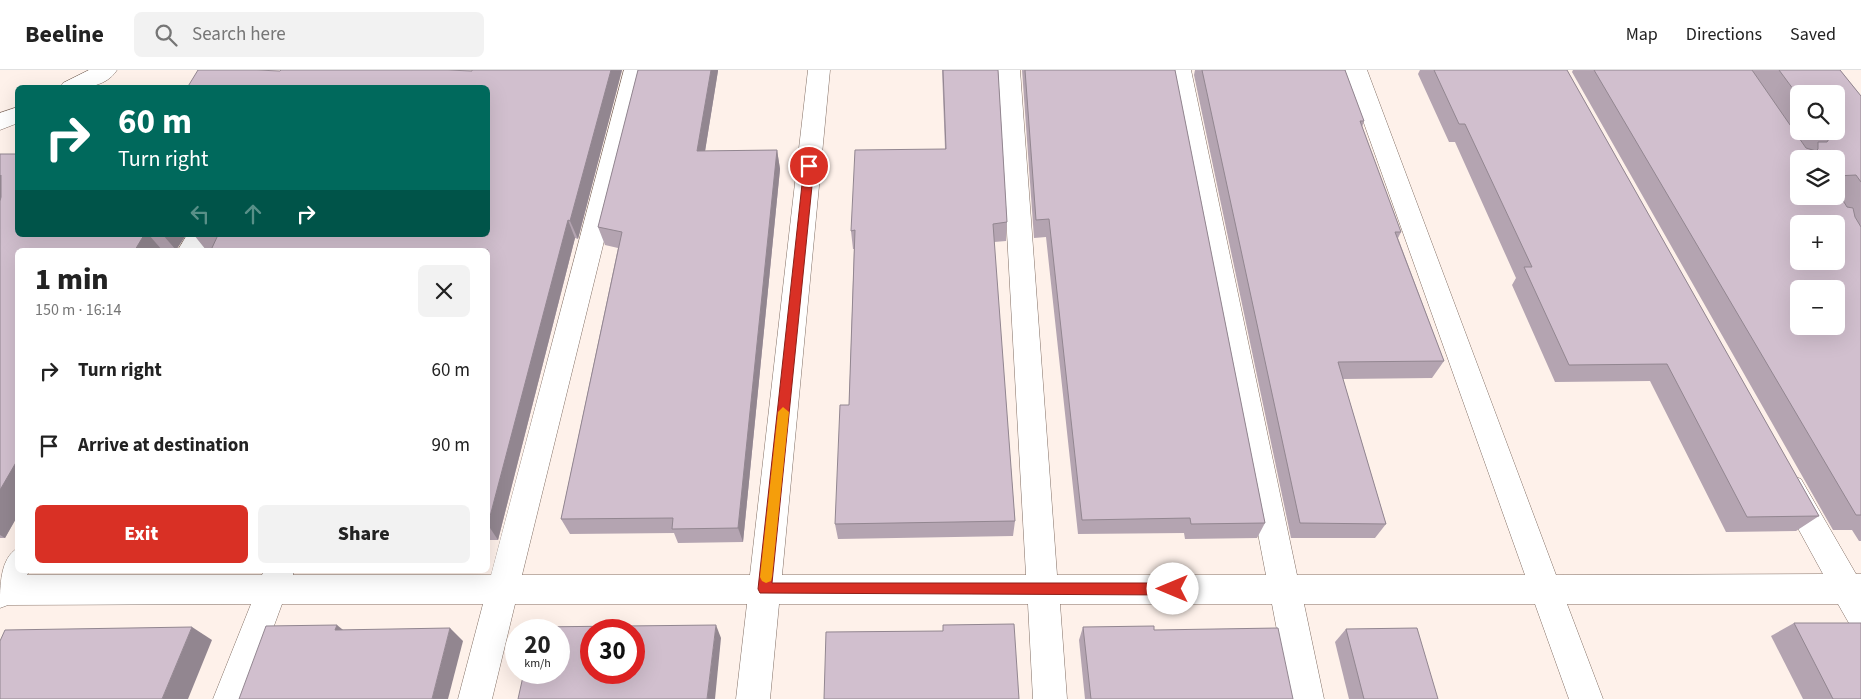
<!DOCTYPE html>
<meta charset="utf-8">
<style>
body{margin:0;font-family:"Source Sans 3",sans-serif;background:#f2f2f2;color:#222;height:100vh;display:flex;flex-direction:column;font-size:19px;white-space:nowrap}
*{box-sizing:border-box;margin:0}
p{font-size:16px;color:#767676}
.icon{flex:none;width:28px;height:28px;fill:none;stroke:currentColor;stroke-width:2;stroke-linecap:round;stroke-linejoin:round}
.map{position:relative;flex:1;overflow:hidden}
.sheet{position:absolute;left:15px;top:178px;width:475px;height:325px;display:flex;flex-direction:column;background:#fff;border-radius:8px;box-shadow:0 5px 20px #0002}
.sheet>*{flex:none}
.top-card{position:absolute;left:15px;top:15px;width:475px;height:152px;border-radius:8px;box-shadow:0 5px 20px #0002;background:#00695c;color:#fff;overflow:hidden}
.controls{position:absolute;left:1790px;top:15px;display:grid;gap:10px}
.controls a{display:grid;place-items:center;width:55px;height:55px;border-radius:8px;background:#fff;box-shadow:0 5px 20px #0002;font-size:25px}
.speed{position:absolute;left:505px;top:549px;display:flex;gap:10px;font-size:25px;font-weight:700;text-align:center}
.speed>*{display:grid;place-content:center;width:65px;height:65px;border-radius:50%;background:#fff;box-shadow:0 5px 20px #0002;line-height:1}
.speed small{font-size:12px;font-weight:400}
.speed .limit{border:8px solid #d22;background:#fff;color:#111}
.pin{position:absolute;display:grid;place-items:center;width:42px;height:42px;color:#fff;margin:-21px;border:2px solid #fff;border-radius:50%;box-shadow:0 1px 5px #0007}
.me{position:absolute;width:55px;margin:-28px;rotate:270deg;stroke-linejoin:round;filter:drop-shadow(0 0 4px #0008)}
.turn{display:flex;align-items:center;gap:18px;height:105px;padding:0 20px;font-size:22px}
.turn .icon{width:65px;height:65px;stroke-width:2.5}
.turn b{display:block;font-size:35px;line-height:42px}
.lanes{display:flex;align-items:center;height:48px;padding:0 20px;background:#0003;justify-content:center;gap:25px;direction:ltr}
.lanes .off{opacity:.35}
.round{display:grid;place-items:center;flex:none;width:52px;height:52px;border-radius:8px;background:#f2f2f2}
.summary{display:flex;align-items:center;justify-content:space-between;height:85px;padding:0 20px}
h1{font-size:30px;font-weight:800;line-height:38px}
.cta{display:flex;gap:10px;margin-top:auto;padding:10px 20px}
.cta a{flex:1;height:58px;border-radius:8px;background:#d93025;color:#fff;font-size:20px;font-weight:800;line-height:58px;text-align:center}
.cta a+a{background:#f2f2f2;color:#222}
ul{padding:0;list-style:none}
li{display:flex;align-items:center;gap:15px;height:75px;padding:0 20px}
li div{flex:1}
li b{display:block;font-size:19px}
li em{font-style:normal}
header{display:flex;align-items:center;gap:30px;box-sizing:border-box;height:70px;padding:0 25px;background:#fff;border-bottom:1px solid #e0e0e0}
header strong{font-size:24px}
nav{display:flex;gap:28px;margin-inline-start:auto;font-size:18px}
.search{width:350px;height:45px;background:#f2f2f2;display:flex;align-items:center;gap:12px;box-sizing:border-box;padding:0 18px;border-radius:8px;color:#767676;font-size:19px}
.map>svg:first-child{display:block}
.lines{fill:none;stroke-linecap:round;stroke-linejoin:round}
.minor-casing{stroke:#826f65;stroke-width:1}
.minor{fill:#fff;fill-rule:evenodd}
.wall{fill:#b4a4b1;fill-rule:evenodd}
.shaded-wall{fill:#928690}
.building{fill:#d1bfce;stroke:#928690;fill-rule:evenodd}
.route{fill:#d93025;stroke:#8d1f18}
.slow{fill:#f59e0b}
</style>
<header>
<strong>Beeline</strong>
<div class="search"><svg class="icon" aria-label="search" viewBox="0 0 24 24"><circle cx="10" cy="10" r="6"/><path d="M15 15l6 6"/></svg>Search here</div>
<nav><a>Map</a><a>Directions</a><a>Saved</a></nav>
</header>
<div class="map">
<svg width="1861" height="629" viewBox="0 0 1861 629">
<rect width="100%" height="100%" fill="#fef1ea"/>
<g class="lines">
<defs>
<g id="minor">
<path d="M 89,0 L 117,0 C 105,19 80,18 60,18 L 63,13 Z"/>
<path d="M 624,0 L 646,0 L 522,505 L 750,505 L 808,0 L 830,0 L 782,505 L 1026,505 L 998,0 L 1020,0 L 1057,505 L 1266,505 L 1169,0 L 1191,0 L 1297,505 L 1525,505 L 1345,0 L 1367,0 L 1556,505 L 1823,504 L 1776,418 L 1781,409 L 1791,405 L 1801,409 L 1856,504 L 1861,504 L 1861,559 L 1850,555 L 1838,534 L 1567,534 L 1603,629 L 1569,629 L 1535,534 L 1304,534 L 1324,629 L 1290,629 L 1272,534 L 1060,534 L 1067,629 L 1033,629 L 1028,534 L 779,534 L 770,629 L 736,629 L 747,534 L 515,534 L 492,629 L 458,629 L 483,534 L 282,534 L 247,629 L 213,629 L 251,534 L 8,535 L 0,538 C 0,515 0,488 18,478 L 18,500 L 30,500 L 27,505 L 262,505 L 264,500 L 294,500 L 293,505 L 491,505 Z"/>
<path d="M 18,37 L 18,53 L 0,60 L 0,43 Z"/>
<path d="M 187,165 L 211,165 L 204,180 L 178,180 Z"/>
</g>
</defs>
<use href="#minor" class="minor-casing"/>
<use href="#minor" class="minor"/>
</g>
<g class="wall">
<path d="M 622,0 L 578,169 L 575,168 L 498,470 L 488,470 L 488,180 L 206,180 L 194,165 L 488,165 L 276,1 Z"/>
<path d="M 638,0 L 718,0 L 705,81 L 777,80 L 780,99 L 743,472 L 678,473 L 674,463 L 570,464 L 561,449 L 618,178 L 605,175 L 598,157 Z"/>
<path d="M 942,0 L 998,0 L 1007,152 L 1006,171 L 994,172 L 1015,451 L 1013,466 L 838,469 L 835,454 L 849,335 L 854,179 L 853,179 L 851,161 L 945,79 Z"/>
<path d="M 1022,0 L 1175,0 L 1265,453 L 1257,468 L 1185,469 L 1184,463 L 1078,464 L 1046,167 L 1034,168 Z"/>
<path d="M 1195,0 L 1345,0 L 1364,51 L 1362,57 L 1401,162 L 1398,168 L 1444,291 L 1432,308 L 1343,309 L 1386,454 L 1375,468 L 1291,468 L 1194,5 Z"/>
<path d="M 1420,0 L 1567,0 L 1819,446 L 1796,461 L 1726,462 L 1650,311 L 1555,312 L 1512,215 L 1516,208 L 1455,72 L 1449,72 L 1418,4 Z"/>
<path d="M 1573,0 L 1752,0 L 1752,1 L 1753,0 L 1840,0 L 1861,26 L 1861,471 L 1859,471 L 1852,460 L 1833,460 L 1572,2 ZM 1799,24 L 1836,61 L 1799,61 ZM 1836,89 L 1836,126 L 1799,126 Z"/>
<path d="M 0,84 L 18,165 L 186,165 L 176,180 L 18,180 L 18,445 L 5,468 L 0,468 Z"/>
<path d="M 1794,553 L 1861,629 L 1803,629 L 1771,566 Z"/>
<path d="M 1083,557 L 1154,560 L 1293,629 L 1085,629 L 1079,570 Z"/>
<path d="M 1346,559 L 1438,629 L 1349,629 L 1335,572 Z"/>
</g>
<g class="shaded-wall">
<path d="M 611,0 L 622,0 L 578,169 L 570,151 Z"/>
<path d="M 711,0 L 718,0 L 718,1 L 702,100 L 697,81 Z"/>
<path d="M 777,80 L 780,99 L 743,472 L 738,458 Z"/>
<path d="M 1,105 L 18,122 L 0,146 L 0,106 Z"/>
<path d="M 568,150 L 575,168 L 498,470 L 488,455 L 488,454 Z"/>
<path d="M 144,165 L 149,165 L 162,180 L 135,180 Z"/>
<path d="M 163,165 L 186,165 L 176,180 Z"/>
<path d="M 18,389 L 18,445 L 5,468 L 0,465 L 0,420 Z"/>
<path d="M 337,555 L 353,568 L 335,560 Z"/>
<path d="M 716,555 L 721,568 L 715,629 L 707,629 Z"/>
<path d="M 192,557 L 212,570 L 188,629 L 162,629 Z"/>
<path d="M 450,558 L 463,571 L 448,629 L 432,629 Z"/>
</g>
<g class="building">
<path d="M 198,0 L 257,0 L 280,1 L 281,0 L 448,0 L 472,1 L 472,0 L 611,0 L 570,151 L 568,150 L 488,454 L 488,180 L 211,180 L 218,165 L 488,165 L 488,18 L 187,18 Z"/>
<path d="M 638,0 L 711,0 L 697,81 L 777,80 L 738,458 L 672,459 L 673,448 L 561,449 L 622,162 L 598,157 Z"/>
<path d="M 943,0 L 998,0 L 1007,152 L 993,154 L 1015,451 L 835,454 L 840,335 L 849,335 L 855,160 L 851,161 L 855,80 L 946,79 Z"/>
<path d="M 1025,0 L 1175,0 L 1265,453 L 1191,454 L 1190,448 L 1082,450 L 1049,149 L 1036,150 Z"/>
<path d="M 1202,0 L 1345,0 L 1364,51 L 1360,51 L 1401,162 L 1395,162 L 1444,291 L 1338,292 L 1386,454 L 1300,453 Z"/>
<path d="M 1434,0 L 1567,0 L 1819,446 L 1747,447 L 1667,294 L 1569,295 L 1524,197 L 1532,197 L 1465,54 L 1459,54 Z"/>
<path d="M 1594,0 L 1752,0 L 1806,78 L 1816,81 L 1818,79 L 1818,72 L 1827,72 L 1829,69 L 1823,61 L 1836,61 L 1836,24 L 1799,24 L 1799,27 L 1779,0 L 1840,0 L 1861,26 L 1861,112 L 1856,105 L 1836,106 L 1836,89 L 1799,89 L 1799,126 L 1836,126 L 1836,119 L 1847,137 L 1853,138 L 1855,147 L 1861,157 L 1861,445 L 1856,445 ZM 1799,154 L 1836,154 L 1836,191 L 1799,191 ZM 1799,219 L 1836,219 L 1836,256 L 1799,256 Z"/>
<path d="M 0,84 L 18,84 L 18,165 L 144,165 L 135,180 L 18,180 L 18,389 L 0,420 L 0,131 L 1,127 L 1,105 L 0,106 Z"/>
<path d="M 1794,553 L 1861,553 L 1861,629 L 1833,629 Z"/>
<path d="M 1014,554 L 1019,629 L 824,629 L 826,562 L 943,561 L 943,555 Z"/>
<path d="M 337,555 L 335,560 L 450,558 L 432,629 L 239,629 L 266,556 Z"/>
<path d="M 716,555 L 707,629 L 518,629 L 524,602 L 559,602 L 559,560 L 533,560 L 533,557 ZM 591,560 L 634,560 L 634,602 L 591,602 Z"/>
<path d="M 1154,556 L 1154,560 L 1278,558 L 1293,629 L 1091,629 L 1083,557 Z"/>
<path d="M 192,557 L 162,629 L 0,629 L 0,571 L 5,560 Z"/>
<path d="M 1417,558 L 1438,629 L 1364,629 L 1346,559 Z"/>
</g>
<path class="route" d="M 809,93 L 814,96 L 772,513 L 1173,513 L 1178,514 L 1180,519 L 1178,523 L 1173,525 L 760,523 L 758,519 L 804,96 Z"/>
<path class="slow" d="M 783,337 L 789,342 L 772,507 L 771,511 L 766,513 L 762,511 L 760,507 L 778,342 Z"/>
</svg>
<div class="controls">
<a><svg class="icon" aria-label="search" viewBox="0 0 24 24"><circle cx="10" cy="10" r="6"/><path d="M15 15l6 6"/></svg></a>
<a><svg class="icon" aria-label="layers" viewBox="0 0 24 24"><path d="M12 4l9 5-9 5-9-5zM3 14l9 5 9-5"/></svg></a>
<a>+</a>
<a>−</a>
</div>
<div class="speed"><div>20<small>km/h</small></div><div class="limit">30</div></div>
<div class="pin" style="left:809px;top:96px;background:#d93025"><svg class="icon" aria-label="arrive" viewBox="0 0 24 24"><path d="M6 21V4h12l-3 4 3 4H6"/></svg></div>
<svg class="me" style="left:1173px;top:519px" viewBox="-20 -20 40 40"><circle r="19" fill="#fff"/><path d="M0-13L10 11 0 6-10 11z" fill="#d93025"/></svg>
<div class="top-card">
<div class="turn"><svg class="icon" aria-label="right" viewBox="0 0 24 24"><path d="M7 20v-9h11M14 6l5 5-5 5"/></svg><div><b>60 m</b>Turn right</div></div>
<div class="lanes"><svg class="icon off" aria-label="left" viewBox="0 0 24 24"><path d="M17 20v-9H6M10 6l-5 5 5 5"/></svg><svg class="icon off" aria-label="ahead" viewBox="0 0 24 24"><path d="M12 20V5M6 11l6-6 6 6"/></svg><svg class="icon" aria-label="right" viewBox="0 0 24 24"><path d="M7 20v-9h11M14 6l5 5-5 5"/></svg></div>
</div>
<section class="sheet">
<div class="summary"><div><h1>1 min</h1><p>150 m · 16:14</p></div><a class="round"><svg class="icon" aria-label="close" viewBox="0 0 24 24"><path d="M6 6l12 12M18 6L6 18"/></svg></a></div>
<ul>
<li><svg class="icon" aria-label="right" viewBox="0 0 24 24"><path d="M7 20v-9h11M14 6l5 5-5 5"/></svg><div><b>Turn right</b></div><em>60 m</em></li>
<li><svg class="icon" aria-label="arrive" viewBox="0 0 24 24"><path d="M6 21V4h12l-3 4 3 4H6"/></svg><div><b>Arrive at destination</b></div><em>90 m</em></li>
</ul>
<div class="cta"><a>Exit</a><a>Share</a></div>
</section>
</div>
